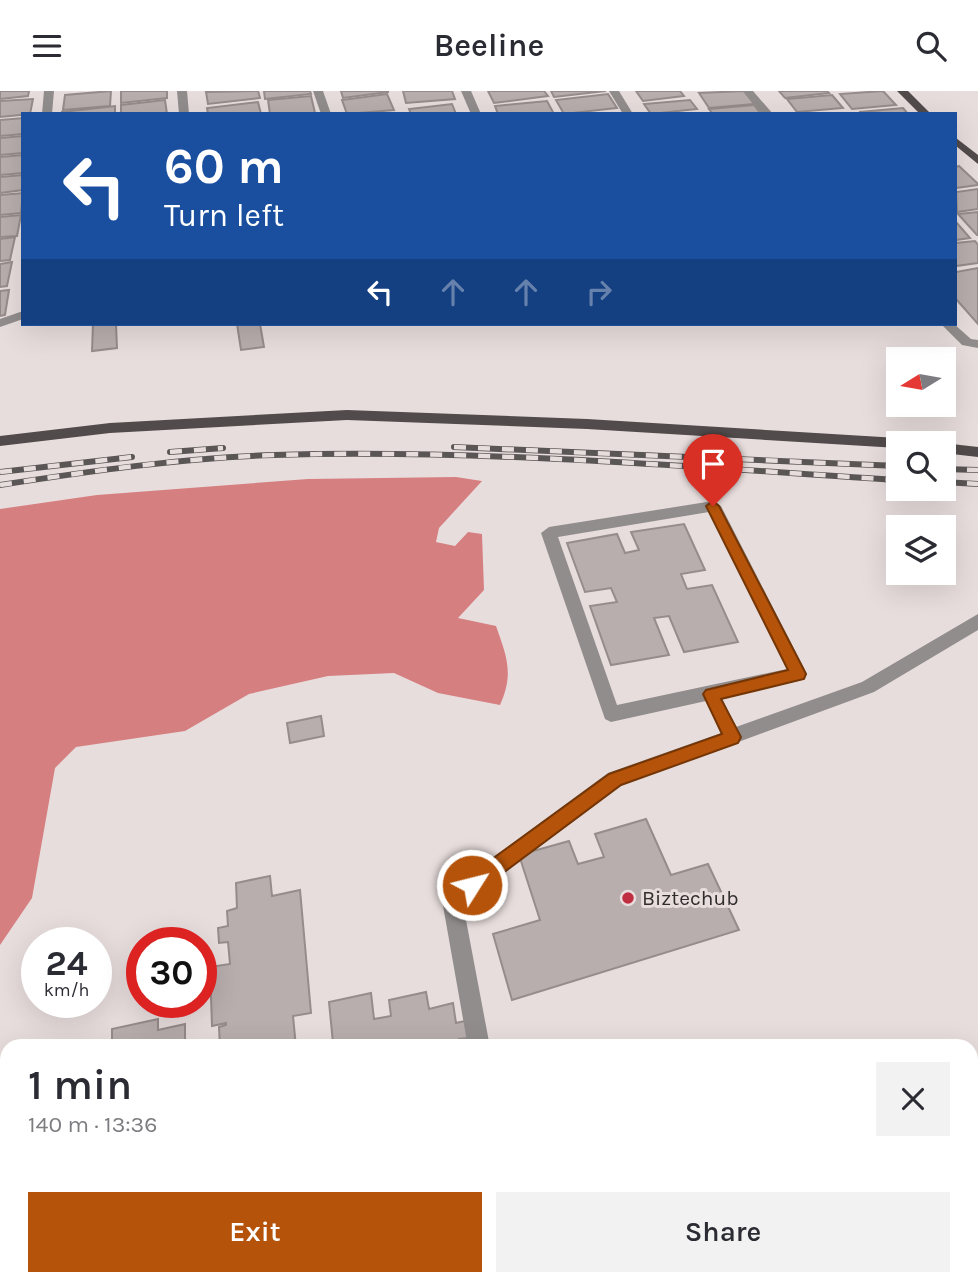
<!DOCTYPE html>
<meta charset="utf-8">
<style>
body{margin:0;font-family:Karla,sans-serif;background:#f2f2f3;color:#2b2b33;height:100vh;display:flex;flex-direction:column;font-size:26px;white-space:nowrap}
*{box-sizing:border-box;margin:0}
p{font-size:23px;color:#7c7c81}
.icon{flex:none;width:38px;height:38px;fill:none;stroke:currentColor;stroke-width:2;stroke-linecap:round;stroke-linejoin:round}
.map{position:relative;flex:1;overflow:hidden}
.sheet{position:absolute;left:0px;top:948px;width:978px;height:247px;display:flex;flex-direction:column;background:#fff;border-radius:21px 21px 0 0;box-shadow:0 7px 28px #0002}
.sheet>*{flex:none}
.hud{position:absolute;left:21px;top:21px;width:936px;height:214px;border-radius:0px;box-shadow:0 7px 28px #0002;background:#1a4fa0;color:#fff;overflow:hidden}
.needle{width:46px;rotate:259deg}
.fabs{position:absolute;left:886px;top:256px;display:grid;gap:14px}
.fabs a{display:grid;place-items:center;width:70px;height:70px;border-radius:0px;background:#fff;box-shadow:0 7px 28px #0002;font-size:35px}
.speed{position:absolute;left:21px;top:836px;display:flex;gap:14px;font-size:35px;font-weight:700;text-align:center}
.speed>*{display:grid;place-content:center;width:91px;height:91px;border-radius:50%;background:#fff;box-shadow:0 7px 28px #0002;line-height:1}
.speed small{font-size:18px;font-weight:400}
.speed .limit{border:10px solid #d22;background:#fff;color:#111}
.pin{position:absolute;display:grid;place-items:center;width:60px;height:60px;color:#fff;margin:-72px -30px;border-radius:50% 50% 50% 0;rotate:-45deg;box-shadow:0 0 7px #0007}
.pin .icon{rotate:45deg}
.me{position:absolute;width:77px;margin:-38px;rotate:54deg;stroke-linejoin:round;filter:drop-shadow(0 0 5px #0008)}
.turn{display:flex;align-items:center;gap:24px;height:147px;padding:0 28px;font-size:32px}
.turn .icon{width:91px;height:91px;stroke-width:2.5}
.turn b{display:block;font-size:49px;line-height:60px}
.lanes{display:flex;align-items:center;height:66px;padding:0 28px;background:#0003;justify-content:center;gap:35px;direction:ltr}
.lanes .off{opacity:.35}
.round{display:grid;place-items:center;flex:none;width:74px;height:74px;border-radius:0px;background:#f2f2f3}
.head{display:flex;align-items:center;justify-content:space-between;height:119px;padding:0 28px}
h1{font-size:42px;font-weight:600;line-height:52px}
.primary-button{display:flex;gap:14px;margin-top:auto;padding:14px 28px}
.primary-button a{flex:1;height:80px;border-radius:0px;background:#b45309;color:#fff;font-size:28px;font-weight:600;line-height:80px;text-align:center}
.primary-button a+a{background:#f2f2f3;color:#2b2b33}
header{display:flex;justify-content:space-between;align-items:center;height:91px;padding:0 28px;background:#fff;font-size:32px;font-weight:600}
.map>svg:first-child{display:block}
.water{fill:#d67f80}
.building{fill:#b8aead;stroke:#968c8b;stroke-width:2}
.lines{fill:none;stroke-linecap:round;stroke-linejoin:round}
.minor{fill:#928d8d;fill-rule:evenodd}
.major{fill:#524b4b;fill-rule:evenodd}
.rail-casing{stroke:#5b5656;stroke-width:6}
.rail{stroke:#e8dddd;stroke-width:4.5;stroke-dasharray:12;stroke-linecap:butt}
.route{fill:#b45309;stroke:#753606;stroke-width:2}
.poi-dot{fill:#c02f41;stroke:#e8dddd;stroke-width:2.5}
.labels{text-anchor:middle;stroke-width:6;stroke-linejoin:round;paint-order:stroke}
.poi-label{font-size:21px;fill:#312d2d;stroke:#e8dddd;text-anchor:start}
</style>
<header><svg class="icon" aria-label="menu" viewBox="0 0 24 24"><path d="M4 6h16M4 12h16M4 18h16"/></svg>Beeline<svg class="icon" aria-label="search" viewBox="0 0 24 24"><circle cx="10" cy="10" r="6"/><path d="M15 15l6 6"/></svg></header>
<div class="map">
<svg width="978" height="1195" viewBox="0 0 978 1195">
<rect width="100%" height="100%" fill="#e8dddd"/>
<g class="water">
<path d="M 456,386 L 482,390 L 439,437 L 436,451 L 455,455 L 468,441 L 482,443 L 484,499 L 458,527 L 496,535 C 507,566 514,583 500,614 L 438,602 L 394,582 L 328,585 L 249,603 L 185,640 L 76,656 L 55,677 L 32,807 L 0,854 L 0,418 L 97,404 L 308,388 Z"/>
<path d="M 978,1001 L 978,1195 L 570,1195 L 579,1188 L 971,1188 L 971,1004 Z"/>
</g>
<g class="building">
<path d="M 0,0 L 29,0 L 28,5 L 0,8 Z"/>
<path d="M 111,0 L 110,15 L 63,19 L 65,4 Z"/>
<path d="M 121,0 L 167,0 L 167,7 L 121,12 Z"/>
<path d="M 258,0 L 260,7 L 208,13 L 206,1 Z"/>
<path d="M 264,0 L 310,0 L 311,3 L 265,8 Z"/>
<path d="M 341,0 L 388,0 L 388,1 L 343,7 Z"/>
<path d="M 403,0 L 452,0 L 455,8 L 406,12 Z"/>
<path d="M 488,0 L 544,0 L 548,5 L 494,12 Z"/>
<path d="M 551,0 L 606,0 L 554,6 Z"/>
<path d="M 636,0 L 680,0 L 684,5 L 643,10 Z"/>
<path d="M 744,0 L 754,13 L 709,17 L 699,2 Z"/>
<path d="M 779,0 L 827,0 L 829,2 L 785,7 Z"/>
<path d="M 883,0 L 896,14 L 852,18 L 840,3 Z"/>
<path d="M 387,3 L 394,19 L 347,23 L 342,9 Z"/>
<path d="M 608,3 L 617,17 L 564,23 L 556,9 Z"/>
<path d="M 832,4 L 843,17 L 797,21 L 787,8 Z"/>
<path d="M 311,5 L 315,22 L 270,23 L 268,9 Z"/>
<path d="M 33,8 L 30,23 L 0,26 L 0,10 Z"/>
<path d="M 165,9 L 167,23 L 121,23 L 121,14 Z"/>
<path d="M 690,9 L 697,18 L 651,23 L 644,13 Z"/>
<path d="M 547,10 L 554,23 L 498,23 L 495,15 Z"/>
<path d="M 258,11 L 261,23 L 208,23 L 207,17 Z"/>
<path d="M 452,13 L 456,23 L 411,23 L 409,18 Z"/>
<path d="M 754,14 L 761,23 L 713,23 L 709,18 Z"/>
<path d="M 115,15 L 115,23 L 61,23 L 62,21 Z"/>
<path d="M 903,17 L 908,23 L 859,21 Z"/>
<path d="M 23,27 L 23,43 L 0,45 L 0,29 Z"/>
<path d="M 23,45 L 23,62 L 0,64 L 0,47 Z"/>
<path d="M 23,64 L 23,82 L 0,84 L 0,66 Z"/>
<path d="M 959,75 L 978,93 L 978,94 L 956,97 L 956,76 Z"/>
<path d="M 23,84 L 23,99 L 0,102 L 0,86 Z"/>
<path d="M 978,98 L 978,118 L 957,121 L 956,101 Z"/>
<path d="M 23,102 L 21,122 L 0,124 L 0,104 Z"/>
<path d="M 978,121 L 978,144 L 977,144 L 958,123 Z"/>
<path d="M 21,124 L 17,145 L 0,146 L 0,126 Z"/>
<path d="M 956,131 L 970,147 L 956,149 Z"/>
<path d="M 15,146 L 10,169 L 0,170 L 0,148 Z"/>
<path d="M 975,150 L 978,154 L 978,172 L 956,175 L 956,152 Z"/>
<path d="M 12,171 L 7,195 L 0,196 L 0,173 Z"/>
<path d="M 978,177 L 978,233 L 956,208 L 956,181 Z"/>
<path d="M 9,199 L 5,224 L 0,225 L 0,200 Z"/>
<path d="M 93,233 L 116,233 L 117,257 L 92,260 Z"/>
<path d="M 237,233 L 260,233 L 264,256 L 241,259 Z"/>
<path d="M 684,433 L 705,479 L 681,483 L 687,498 L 712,494 L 738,551 L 684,561 L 669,525 L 654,527 L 669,564 L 611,574 L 590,515 L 617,511 L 611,497 L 585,501 L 567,452 L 617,443 L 625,462 L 639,459 L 631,441 Z"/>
<path d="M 321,625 L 324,645 L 290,652 L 287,632 Z"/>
<path d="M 646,728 L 671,784 L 708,773 L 739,839 L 512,909 L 493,843 L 540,829 L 519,764 L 569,750 L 578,773 L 604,766 L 595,743 Z"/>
<path d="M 270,785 L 272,805 L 300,799 L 311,922 L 293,925 L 296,956 L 220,956 L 219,936 L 226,934 L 226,932 L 212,935 L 210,876 L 230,873 L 228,851 L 219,852 L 218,837 L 228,835 L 227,820 L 237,817 L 236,792 Z"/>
<path d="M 426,901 L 429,918 L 453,912 L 456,932 L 465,930 L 468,947 L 459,948 L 460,956 L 319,956 L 333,952 L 329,911 L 371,902 L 374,928 L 391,925 L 389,909 Z"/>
<path d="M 158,928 L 158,939 L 185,933 L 185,956 L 112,956 L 112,938 Z"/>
<rect x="206" y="1188" width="89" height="7"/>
</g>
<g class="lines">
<g class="minor">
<path d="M 44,0 L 54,0 L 52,23 L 42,23 Z"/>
<path d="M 177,0 L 187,0 L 189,23 L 179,23 Z"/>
<path d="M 313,0 L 323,0 L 331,23 L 321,23 Z"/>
<path d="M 461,0 L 471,0 L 481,23 L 471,23 Z"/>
<path d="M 609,0 L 619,0 L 633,23 L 623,23 Z"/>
<path d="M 743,0 L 753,0 L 773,23 L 762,23 Z"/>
<path d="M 23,220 L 23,228 L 0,236 L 0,228 Z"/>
<path d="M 941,233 L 954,233 L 971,248 L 978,249 L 978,257 L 962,254 Z"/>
<path d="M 713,410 L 721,415 L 807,583 L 804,588 L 798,590 L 722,607 L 736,636 L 862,591 L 978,523 L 978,539 L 874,601 L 622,694 L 463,813 L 490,956 L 468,956 L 442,809 L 445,802 L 608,682 L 721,642 L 706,610 L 611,631 L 605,628 L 541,442 L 549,436 ZM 709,421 L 787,578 L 617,614 L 558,446 Z"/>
<path d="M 7,1170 L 7,1188 L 17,1188 L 9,1195 L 0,1195 L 0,1173 Z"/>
<path d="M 49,1188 L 88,1188 L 91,1195 L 52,1195 Z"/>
<path d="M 317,1188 L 347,1188 L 344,1195 L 314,1195 Z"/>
</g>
<g class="major">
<path d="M 897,0 L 908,0 L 931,23 L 920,23 Z"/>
<path d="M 956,47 L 978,64 L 978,73 L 956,55 Z"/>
<path d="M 347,319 L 587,328 L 898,347 L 905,352 L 898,352 L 898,357 L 587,338 L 347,329 L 110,342 L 0,355 L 0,345 L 110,332 Z"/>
<path d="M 943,352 L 978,356 L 978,366 L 943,362 Z"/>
</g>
<defs>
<g id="rail">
<path d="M 454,356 L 898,375"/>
<path d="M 170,361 L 223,357"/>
<path d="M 943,378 L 978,379"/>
<path d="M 0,381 L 132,366"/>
<path d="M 943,391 L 978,393"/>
<path d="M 0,394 C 91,380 182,367 274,364 C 482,358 690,376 898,389"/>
</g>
</defs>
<use href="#rail" class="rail-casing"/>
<use href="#rail" class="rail"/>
</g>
<path class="route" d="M 713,410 L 719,415 L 804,579 L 806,583 L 804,588 L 721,608 L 741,646 L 738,652 L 621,694 L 479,800 L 472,802 L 466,800 L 463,794 L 466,787 L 609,683 L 722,643 L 703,603 L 706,599 L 788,579 L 706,415 Z"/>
<circle class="poi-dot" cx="628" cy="807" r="7"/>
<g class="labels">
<g class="poi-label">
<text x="642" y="814">Biztechub</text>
</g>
</g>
</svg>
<div class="fabs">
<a><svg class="needle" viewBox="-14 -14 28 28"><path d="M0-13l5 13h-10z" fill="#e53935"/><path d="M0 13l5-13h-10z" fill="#7c7c81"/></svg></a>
<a><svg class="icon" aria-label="search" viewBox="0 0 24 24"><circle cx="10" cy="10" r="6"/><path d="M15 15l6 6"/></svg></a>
<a><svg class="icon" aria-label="layers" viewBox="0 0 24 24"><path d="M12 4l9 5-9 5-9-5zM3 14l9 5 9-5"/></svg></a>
</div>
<div class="speed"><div>24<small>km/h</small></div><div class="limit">30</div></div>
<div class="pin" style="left:713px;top:415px;background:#d93025"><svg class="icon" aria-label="arrive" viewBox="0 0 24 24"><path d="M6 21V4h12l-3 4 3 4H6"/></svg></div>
<svg class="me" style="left:472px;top:794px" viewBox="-20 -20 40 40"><circle r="17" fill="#b45309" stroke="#fff" stroke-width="3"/><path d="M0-11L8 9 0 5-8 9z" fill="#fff"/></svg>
<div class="hud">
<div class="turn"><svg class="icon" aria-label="left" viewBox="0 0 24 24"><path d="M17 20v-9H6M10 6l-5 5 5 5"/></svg><div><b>60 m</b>Turn left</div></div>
<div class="lanes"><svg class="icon" aria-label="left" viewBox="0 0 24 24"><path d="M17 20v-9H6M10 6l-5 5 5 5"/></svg><svg class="icon off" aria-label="ahead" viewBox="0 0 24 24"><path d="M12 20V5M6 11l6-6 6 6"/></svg><svg class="icon off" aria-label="ahead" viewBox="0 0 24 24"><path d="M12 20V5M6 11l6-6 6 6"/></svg><svg class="icon off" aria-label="right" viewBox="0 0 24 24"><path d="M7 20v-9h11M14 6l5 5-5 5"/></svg></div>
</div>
<section class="sheet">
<div class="head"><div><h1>1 min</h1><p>140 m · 13:36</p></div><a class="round"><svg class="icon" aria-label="close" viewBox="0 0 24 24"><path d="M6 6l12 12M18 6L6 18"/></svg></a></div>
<div class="primary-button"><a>Exit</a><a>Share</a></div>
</section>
</div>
